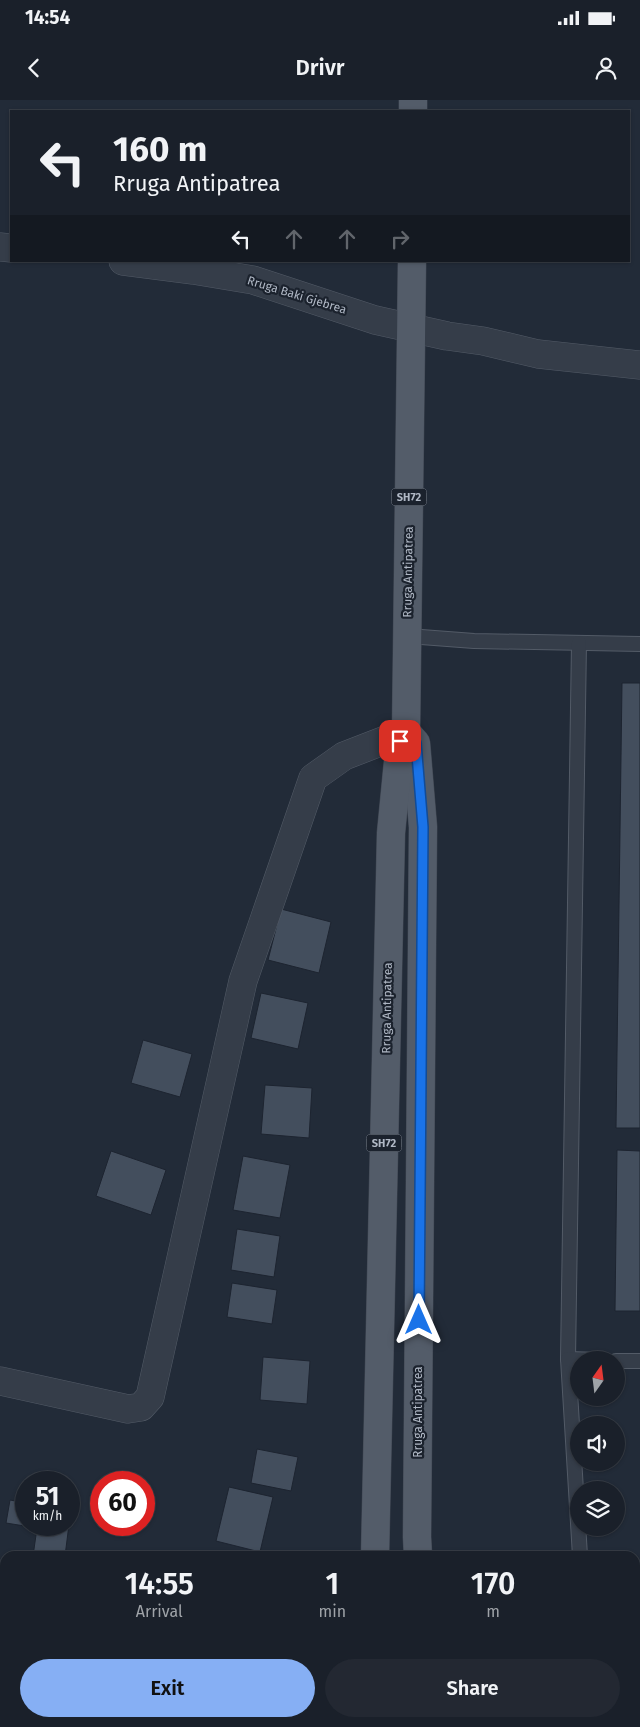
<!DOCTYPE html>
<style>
body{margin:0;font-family:"Fira Sans",sans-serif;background:#232832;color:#f1f3f6;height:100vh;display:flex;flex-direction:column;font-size:19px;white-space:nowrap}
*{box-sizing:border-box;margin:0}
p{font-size:16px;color:#9fa3a8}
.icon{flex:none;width:28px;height:28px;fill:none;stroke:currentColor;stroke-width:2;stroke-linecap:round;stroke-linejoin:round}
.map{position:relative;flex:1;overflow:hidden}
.side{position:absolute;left:0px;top:1451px;width:640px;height:176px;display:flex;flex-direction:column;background:#1a202a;border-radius:15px 15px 0 0;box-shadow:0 1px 4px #0004,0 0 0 1px #383e47}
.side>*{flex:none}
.guide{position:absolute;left:10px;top:10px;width:620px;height:152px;border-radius:0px;box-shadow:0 1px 4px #0004,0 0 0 1px #383e47;background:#1a202a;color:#f1f3f6;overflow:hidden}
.needle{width:32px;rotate:14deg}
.fabs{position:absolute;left:570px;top:1251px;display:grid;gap:10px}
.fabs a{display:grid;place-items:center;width:55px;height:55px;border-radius:50%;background:#1a202a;box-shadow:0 1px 4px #0004,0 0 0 1px #383e47;font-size:25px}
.speed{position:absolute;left:15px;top:1371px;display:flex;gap:10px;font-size:25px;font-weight:700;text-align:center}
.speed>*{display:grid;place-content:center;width:65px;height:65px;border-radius:50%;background:#1a202a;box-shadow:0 1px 4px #0004,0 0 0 1px #383e47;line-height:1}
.speed small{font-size:12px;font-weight:400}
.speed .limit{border:8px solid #d22;background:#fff;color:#111}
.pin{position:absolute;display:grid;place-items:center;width:42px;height:42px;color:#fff;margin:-21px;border-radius:10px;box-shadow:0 2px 8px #0006}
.me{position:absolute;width:55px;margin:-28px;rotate:0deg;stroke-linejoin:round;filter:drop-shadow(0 0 4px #0008)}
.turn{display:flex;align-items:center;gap:18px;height:105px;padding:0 20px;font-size:22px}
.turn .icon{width:65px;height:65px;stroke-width:2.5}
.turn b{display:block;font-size:35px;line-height:42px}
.lanes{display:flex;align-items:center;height:48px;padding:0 20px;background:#0003;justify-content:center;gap:25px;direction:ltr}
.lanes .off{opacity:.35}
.eta{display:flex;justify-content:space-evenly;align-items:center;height:85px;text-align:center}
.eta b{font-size:30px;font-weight:600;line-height:35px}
.primary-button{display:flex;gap:10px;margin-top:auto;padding:10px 20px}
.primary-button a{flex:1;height:58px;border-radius:30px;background:#86aff4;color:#111;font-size:20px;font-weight:600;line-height:58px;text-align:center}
.primary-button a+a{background:#232832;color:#f1f3f6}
.status{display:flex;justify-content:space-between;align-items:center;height:35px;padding:0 25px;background:#1a202a;direction:ltr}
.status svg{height:14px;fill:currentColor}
header{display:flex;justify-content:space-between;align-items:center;height:65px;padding:0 20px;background:#1a202a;font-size:22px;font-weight:600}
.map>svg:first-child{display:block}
.green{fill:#243739}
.building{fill:#434e5d;stroke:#1d2430}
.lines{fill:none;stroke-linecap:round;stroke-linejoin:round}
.service-casing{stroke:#535b67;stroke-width:16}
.minor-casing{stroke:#535b67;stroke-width:29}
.primary-casing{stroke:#3f4652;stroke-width:29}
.service{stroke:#353d49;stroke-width:14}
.minor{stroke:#353d49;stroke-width:28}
.primary{stroke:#535c69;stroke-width:28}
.route-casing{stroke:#114b97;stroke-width:12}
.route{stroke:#1a73e8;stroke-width:9}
.labels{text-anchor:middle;stroke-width:4.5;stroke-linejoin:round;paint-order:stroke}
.shield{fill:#1b222d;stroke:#838b97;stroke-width:1}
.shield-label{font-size:11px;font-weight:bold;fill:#b0b8c5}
.street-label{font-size:12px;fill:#b0b8c5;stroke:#1b222d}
</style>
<div class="status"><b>14:54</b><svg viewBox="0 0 49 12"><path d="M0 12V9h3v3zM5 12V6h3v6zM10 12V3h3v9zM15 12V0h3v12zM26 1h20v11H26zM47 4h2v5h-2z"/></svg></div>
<header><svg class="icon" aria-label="back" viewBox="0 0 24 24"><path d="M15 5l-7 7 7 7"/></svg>Drivr<svg class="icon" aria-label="person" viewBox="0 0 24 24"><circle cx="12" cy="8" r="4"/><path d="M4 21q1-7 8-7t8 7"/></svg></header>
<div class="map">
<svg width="640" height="1627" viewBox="0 0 640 1627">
<rect width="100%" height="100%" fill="#222b38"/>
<path class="green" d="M 384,1623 L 419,1623 L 420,1627 L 383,1627 Z"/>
<g class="building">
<path d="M 622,583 L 640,583 L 640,1028 L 616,1028 Z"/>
<path d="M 281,809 L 331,822 L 319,873 L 268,860 Z"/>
<path d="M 261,893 L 308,903 L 298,949 L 251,938 Z"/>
<path d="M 143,940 L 192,954 L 180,997 L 131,983 Z"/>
<path d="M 265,985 L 312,988 L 309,1038 L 261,1034 Z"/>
<path d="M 617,1050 L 640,1051 L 640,1211 L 615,1211 Z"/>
<path d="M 111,1051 L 166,1070 L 151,1115 L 96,1096 Z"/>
<path d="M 243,1056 L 290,1065 L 280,1118 L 233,1110 Z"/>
<path d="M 237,1129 L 280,1136 L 274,1177 L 231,1170 Z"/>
<path d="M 232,1183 L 277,1190 L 272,1224 L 227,1217 Z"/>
<path d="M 263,1257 L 310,1261 L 307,1304 L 260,1300 Z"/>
<path d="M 257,1349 L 298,1357 L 291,1391 L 251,1383 Z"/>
<path d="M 229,1387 L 273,1397 L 260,1452 L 216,1441 Z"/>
<path d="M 10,1400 L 26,1403 L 26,1425 L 69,1425 L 69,1409 L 71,1409 L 65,1456 L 33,1456 L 37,1428 L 6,1423 Z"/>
<path d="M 0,1618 L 5,1619 L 5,1622 L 28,1622 L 46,1625 L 45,1627 L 0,1627 Z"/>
<path d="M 218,1622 L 261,1622 L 261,1627 L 217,1627 Z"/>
<path d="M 508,1622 L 554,1622 L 554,1627 L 507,1627 Z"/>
</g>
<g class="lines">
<defs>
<g id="service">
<path d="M 408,536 L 474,541 L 640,544"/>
<path d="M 579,543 L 568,1259 L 580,1456"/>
<path d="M 568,1259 L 603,1260"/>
<path d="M 616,1261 L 640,1261"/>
<path d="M 615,1622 L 615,1627"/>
<path d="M 561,1627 L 561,1622"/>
</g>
<g id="minor">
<path d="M 0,147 L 11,148"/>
<path d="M 123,161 L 193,170 L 253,180 L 375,220 L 447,236 L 483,241 L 538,254 L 640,265"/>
<path d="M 0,1281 L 128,1309 L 141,1307 L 150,1297 L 243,881 L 313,678 L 344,656 L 406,632"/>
</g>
<g id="primary">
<path d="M 413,11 L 413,0"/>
<path d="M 406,632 L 416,643 L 423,727 L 417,1437 L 418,1456"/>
<path d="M 375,1456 L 391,733 L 400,641 L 406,632 L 412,161"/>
<path d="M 452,1622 L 452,1627"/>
<path d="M 359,1627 L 360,1622"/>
</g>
</defs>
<use href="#service" class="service-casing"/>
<use href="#minor" class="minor-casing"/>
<use href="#primary" class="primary-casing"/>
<use href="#service" class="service"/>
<use href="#minor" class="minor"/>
<use href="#primary" class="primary"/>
</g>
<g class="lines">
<defs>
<path id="route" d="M 400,641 L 406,632 L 416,643 L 423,727 L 419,1220"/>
</defs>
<use href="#route" class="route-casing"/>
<use href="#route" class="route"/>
</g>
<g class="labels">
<g class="shield">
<rect x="391.5" y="388.5" width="35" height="17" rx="4"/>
<rect x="366.5" y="1034.5" width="35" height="17" rx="4"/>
</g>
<g class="shield-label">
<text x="409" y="401">SH72</text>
<text x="384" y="1047">SH72</text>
</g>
<g class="street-label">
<text transform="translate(297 195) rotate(17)" y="4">Rruga Baki Gjebrea</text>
<text transform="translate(408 472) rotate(-89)" y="4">Rruga Antipatrea</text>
<text transform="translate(387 908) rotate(-89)" y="4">Rruga Antipatrea</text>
<text transform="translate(418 1312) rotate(-90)" y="4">Rruga Antipatrea</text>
</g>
</g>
</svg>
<div class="fabs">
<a><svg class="needle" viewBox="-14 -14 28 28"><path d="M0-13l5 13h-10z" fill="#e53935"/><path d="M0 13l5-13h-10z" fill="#9fa3a8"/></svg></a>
<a><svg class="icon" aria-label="sound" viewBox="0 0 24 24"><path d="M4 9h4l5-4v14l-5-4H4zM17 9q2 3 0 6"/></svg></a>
<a><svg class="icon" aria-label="layers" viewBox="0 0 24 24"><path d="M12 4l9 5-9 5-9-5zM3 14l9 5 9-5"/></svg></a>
</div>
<div class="speed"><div>51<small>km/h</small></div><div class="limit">60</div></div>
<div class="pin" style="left:400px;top:641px;background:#d93025"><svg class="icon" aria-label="arrive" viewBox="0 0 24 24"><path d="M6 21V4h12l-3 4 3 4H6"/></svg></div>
<svg class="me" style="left:419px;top:1220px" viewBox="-20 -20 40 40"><path d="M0-17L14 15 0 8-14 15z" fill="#1a73e8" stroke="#fff" stroke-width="4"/></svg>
<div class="guide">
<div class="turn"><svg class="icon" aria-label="left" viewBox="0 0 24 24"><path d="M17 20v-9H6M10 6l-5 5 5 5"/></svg><div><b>160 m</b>Rruga Antipatrea</div></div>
<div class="lanes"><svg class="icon" aria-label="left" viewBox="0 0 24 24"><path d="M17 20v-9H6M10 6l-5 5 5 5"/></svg><svg class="icon off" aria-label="ahead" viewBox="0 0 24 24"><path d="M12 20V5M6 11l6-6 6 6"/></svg><svg class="icon off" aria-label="ahead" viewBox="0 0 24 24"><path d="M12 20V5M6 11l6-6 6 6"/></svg><svg class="icon off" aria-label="right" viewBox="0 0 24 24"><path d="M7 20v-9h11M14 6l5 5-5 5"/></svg></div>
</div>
<section class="side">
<div class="eta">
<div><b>14:55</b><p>Arrival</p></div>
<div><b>1</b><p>min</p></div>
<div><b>170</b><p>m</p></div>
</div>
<div class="primary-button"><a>Exit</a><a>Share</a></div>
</section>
</div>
